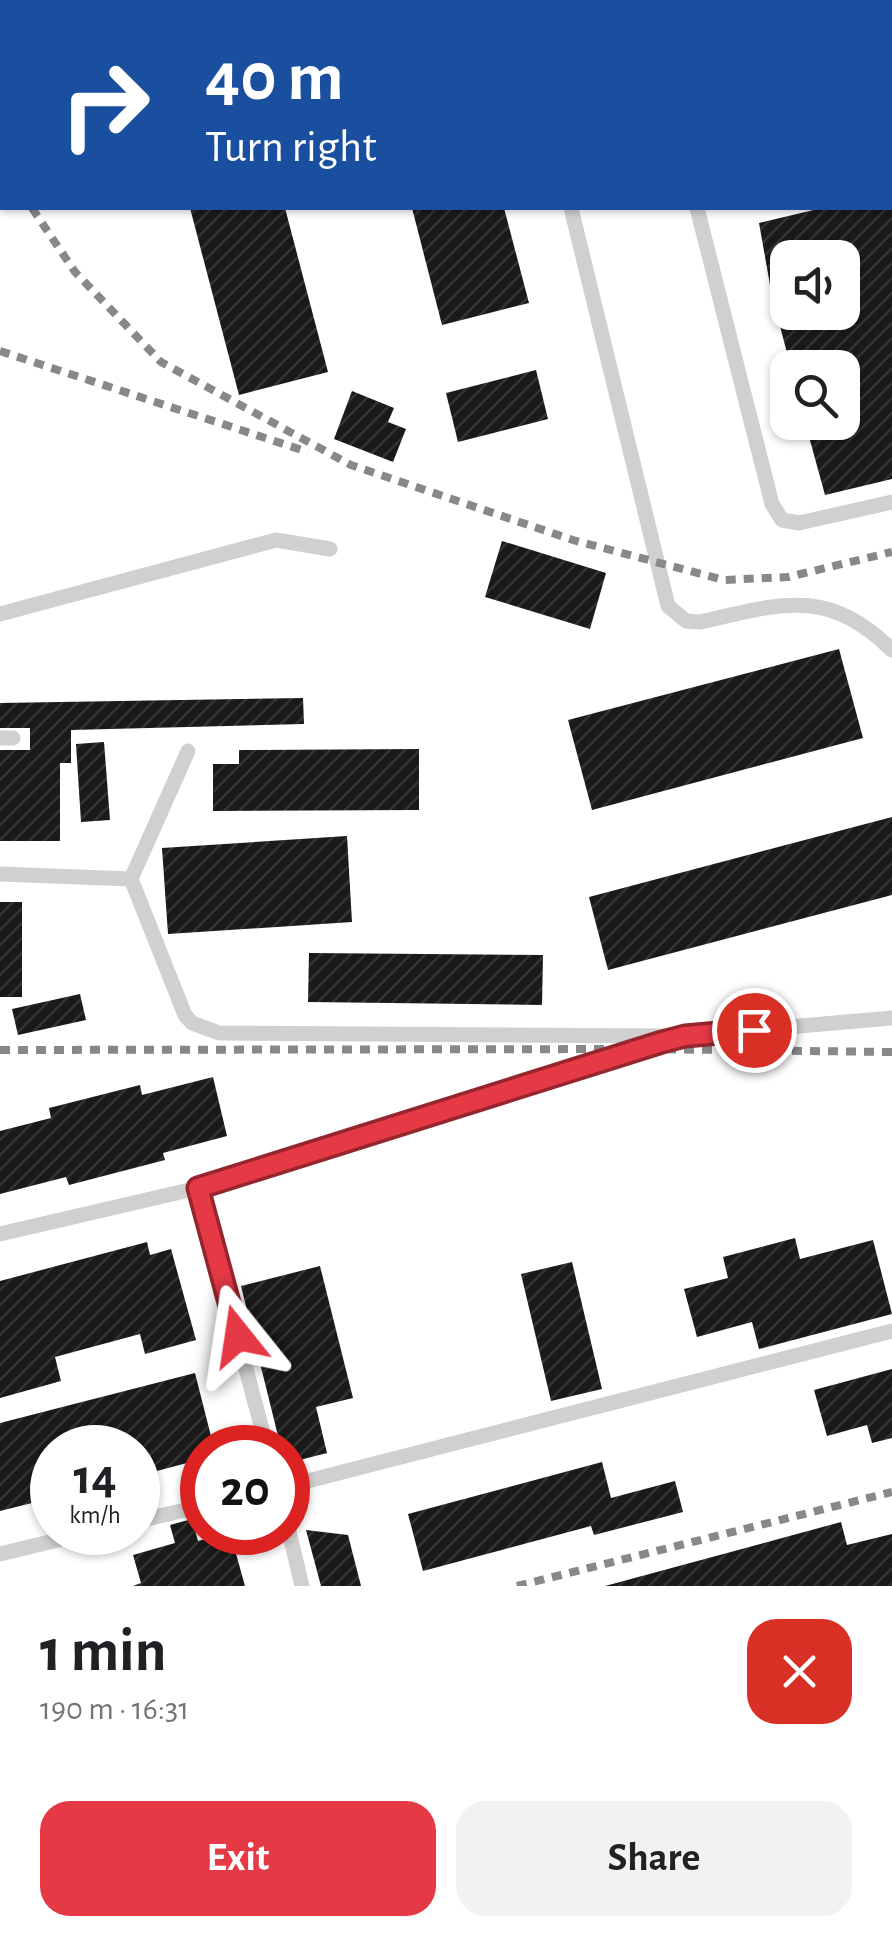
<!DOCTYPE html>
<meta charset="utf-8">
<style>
body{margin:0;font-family:"Alegreya Sans",sans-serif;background:#f2f2f2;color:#202124;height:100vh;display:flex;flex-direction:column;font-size:38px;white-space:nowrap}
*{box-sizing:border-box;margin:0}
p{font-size:32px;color:#757577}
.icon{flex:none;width:55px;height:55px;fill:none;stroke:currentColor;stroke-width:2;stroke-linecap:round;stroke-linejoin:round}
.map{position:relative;height:1586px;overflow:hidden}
.sheet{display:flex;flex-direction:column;background:#fff;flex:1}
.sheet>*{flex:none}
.top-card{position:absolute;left:0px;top:0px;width:892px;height:210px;box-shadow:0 2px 8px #0004;background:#1a4fa0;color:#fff;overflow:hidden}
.controls{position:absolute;left:770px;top:240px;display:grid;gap:20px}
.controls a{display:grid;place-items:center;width:90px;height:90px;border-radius:20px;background:#fff;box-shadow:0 2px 8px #0004;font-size:50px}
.speed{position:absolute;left:30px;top:1425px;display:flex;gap:20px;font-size:50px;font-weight:700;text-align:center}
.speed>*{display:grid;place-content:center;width:130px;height:130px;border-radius:50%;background:#fff;box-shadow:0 2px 8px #0004;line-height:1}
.speed small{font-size:25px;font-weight:400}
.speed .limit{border:15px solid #d22;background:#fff;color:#111}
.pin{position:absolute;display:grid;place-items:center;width:85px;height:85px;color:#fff;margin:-42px;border:5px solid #fff;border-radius:50%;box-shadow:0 2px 10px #0007}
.me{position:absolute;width:110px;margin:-55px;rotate:345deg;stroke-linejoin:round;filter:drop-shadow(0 0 8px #0008)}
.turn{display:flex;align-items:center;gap:35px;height:210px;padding:0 40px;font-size:45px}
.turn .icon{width:130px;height:130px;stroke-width:2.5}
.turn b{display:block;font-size:70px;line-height:85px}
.round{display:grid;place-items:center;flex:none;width:105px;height:105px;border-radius:30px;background:#f2f2f2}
.headline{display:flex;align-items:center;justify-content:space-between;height:170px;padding:0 40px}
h1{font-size:60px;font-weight:700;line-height:75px}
.primary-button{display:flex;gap:20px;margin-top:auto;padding:20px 40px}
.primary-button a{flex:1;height:115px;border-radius:30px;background:#e63946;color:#fff;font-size:40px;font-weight:700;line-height:115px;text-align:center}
.primary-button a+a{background:#f2f2f2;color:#202124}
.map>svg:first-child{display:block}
.building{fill:url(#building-hatch);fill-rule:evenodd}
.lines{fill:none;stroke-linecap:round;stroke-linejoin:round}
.service{stroke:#d0d0d0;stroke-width:15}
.rail{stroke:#888;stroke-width:8;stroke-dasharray:10 8;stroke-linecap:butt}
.route-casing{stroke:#96252e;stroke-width:25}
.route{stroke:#e63946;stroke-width:18}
</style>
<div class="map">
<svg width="892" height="1586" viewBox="0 0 892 1586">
<defs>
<pattern id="building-hatch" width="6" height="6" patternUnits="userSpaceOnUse" patternTransform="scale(2.5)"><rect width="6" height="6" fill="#1a1a1a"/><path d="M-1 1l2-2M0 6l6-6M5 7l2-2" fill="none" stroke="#333"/></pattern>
</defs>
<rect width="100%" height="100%" fill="#fff"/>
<g class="building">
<path d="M 190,208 L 285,208 L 328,372 L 239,395 Z"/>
<path d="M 412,208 L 504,208 L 529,303 L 442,325 Z"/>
<path d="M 822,208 L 892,208 L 892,479 L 825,495 L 805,422 L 842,422 L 842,368 L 791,368 L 772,296 L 759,223 ZM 788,258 L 842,258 L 842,312 L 788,312 Z"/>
<path d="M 536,370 L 548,419 L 458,442 L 446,393 Z"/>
<path d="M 352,391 L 394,408 L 388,422 L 406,429 L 393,462 L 334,439 Z"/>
<path d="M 502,541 L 606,573 L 590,629 L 485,597 Z"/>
<path d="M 839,649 L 863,738 L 592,810 L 568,720 Z"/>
<path d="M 303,698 L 304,724 L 71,730 L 71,763 L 60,763 L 60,841 L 0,841 L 0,750 L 30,750 L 30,728 L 0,728 L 0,703 Z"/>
<path d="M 104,742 L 110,820 L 81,822 L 76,744 Z"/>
<path d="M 419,749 L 419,810 L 213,811 L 213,764 L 239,764 L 239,750 Z"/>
<path d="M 892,817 L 892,895 L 608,970 L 589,897 Z"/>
<path d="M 347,836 L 352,922 L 168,934 L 162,848 Z"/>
<rect x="0" y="902" width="22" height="95"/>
<path d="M 309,953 L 543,955 L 542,1005 L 308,1002 Z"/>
<path d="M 80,994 L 86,1020 L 18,1035 L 12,1009 Z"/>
<path d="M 213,1077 L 227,1136 L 163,1153 L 165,1160 L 69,1185 L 66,1177 L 0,1194 L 0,1131 L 51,1118 L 49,1108 L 140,1085 L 142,1095 Z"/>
<path d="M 795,1238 L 800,1259 L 873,1240 L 892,1314 L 759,1349 L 752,1322 L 697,1337 L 684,1289 L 728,1278 L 723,1257 Z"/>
<path d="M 147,1242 L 150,1255 L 171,1249 L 196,1340 L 145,1354 L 140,1334 L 55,1357 L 61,1381 L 0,1398 L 0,1281 Z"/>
<path d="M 572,1262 L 602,1389 L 551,1401 L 521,1274 Z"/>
<path d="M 320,1266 L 353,1398 L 316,1407 L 327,1453 L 288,1463 L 288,1448 L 281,1448 L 241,1286 Z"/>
<path d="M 892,1369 L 892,1438 L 872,1443 L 867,1425 L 827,1436 L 814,1390 Z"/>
<path d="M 195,1373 L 214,1448 L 202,1448 L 202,1459 L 138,1476 L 138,1448 L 52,1448 L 52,1498 L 0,1511 L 0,1423 Z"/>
<path d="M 602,1462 L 611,1498 L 675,1481 L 683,1512 L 594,1535 L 591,1526 L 423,1571 L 408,1514 Z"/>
<path d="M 192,1519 L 198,1541 L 230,1532 L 245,1586 L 133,1586 L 141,1583 L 133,1555 L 175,1543 L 170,1525 Z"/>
<path d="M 841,1522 L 847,1545 L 892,1534 L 892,1586 L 605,1586 Z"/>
<path d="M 306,1530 L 348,1535 L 361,1586 L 321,1586 Z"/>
</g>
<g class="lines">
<g class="service">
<path d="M 521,0 L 522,2"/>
<path d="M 890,9 L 892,7"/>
<path d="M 571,208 L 668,606 L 686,621 L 700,622 C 781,604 826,586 892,650"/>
<path d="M 697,208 L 772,504 L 782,520 L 799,523 L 892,502"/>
<path d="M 0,614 L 276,540 L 330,549"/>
<path d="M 0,738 L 13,738"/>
<path d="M 0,874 L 131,879 L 185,1015 L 192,1023 L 219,1033 L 663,1036"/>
<path d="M 131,879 L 188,751"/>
<path d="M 198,1188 L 267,1448"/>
<path d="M 0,1234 L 198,1188 L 685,1036 L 892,1018"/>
<path d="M 288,1486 L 892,1331"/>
<path d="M 138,1521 L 202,1506"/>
<path d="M 288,1527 L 302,1586"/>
<path d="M 0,1554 L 91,1532"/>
</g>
<g class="rail">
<path d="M 0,147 L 2,153"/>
<path d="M 32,208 L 75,272 L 161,362 L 351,465 L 573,540 L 724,580 L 788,577 L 892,552"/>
<path d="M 0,351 L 308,452"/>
<path d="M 0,1050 L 639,1049 L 892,1052"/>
<path d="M 517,1586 L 892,1492"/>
</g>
</g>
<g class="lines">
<defs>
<path id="route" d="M 238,1336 L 198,1188 L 662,1042 L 685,1036 L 754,1030"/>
</defs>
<use href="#route" class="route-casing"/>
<use href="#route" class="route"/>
</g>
</svg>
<div class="controls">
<a><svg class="icon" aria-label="sound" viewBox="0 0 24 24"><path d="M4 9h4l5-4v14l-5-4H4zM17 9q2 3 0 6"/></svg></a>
<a><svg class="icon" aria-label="search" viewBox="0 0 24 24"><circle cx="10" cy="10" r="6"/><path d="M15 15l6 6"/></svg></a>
</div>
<div class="speed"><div>14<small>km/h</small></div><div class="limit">20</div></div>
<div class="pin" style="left:754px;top:1030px;background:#d93025"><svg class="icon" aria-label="arrive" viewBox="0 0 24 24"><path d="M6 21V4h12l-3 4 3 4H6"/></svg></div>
<svg class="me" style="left:238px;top:1336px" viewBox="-20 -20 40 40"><path d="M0-17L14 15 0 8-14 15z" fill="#e63946" stroke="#fff" stroke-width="4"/></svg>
<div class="top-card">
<div class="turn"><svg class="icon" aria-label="right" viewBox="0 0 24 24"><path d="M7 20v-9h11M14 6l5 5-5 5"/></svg><div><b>40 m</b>Turn right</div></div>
</div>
</div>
<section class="sheet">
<div class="headline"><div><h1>1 min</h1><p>190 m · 16:31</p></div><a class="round" style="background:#d93025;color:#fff"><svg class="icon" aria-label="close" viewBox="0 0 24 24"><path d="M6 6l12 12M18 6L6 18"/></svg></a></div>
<div class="primary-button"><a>Exit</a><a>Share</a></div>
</section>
